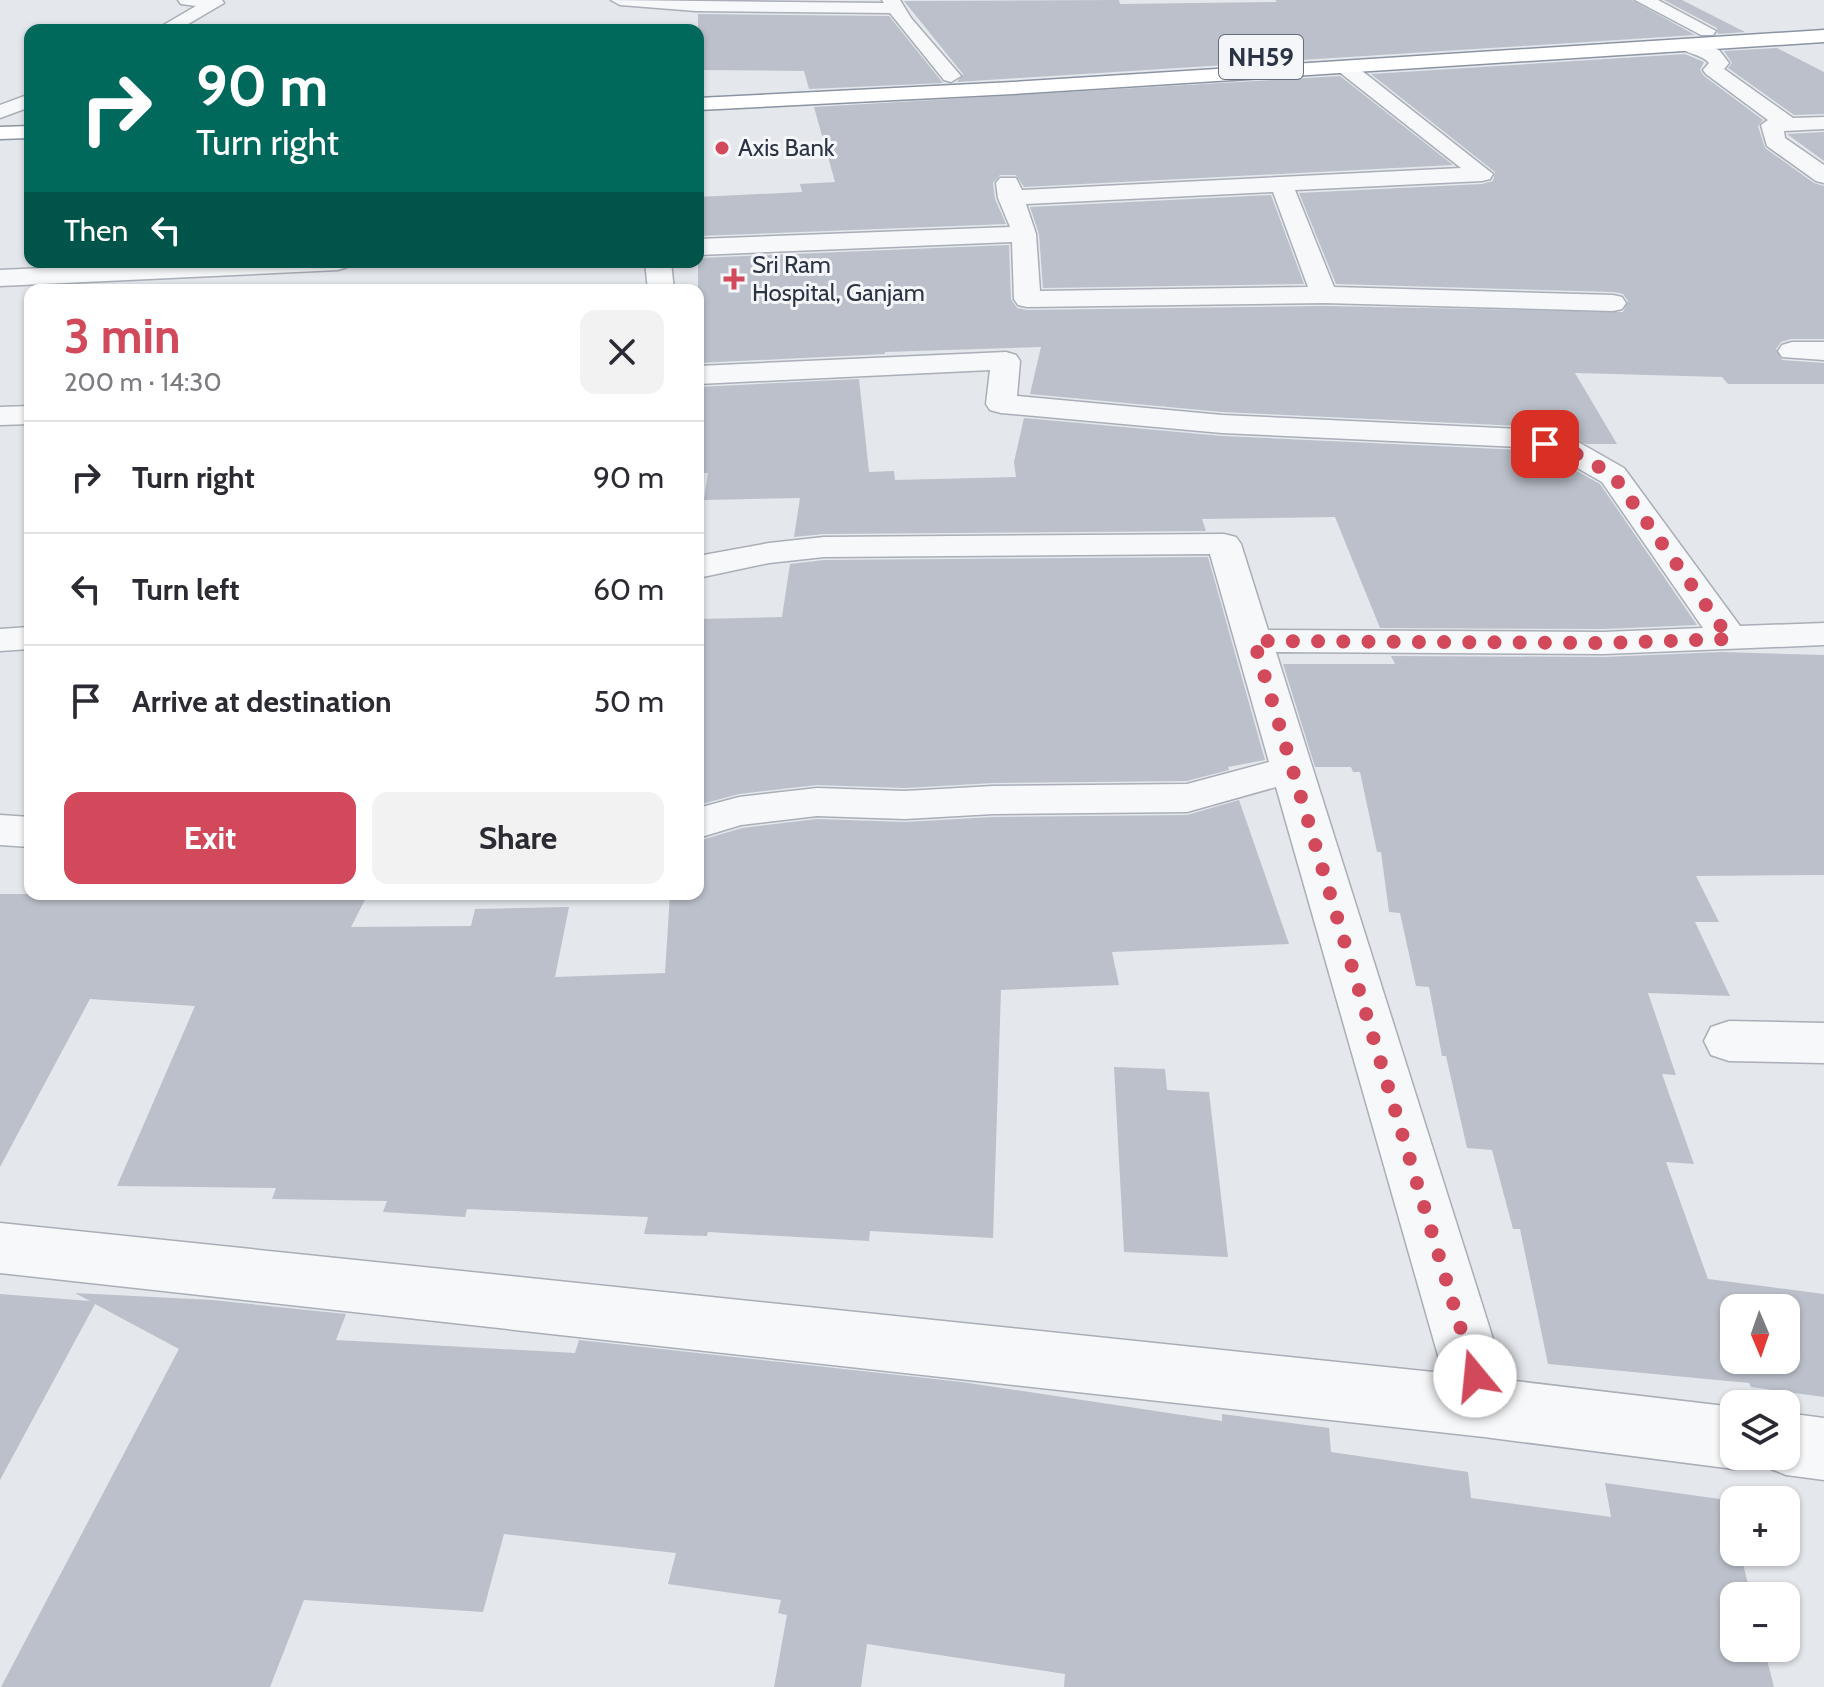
<!DOCTYPE html>
<meta charset="utf-8">
<style>
body{margin:0;font-family:Cabin,sans-serif;background:#f2f2f3;color:#2b2b33;height:100vh;display:flex;flex-direction:column;font-size:30px;white-space:nowrap}
*{box-sizing:border-box;margin:0}
p{font-size:26px;color:#7c7c81}
.icon{flex:none;width:44px;height:44px;fill:none;stroke:currentColor;stroke-width:2;stroke-linecap:round;stroke-linejoin:round}
.map{position:relative;flex:1;overflow:hidden}
.sheet{position:absolute;left:24px;top:284px;width:680px;height:616px;display:flex;flex-direction:column;background:#fff;border-radius:16px;box-shadow:0 2px 6px #0004}
.sheet>*{flex:none}
.banner{position:absolute;left:24px;top:24px;width:680px;height:244px;border-radius:16px;box-shadow:0 2px 6px #0004;background:#00695c;color:#fff;overflow:hidden}
.needle{width:52px;rotate:178deg}
.buttons{position:absolute;left:1720px;top:1294px;display:grid;gap:16px}
.buttons a{display:grid;place-items:center;width:80px;height:80px;border-radius:16px;background:#fff;box-shadow:0 2px 6px #0004;font-size:40px}
.pin{position:absolute;display:grid;place-items:center;width:68px;height:68px;color:#fff;margin:-34px;border-radius:16px;box-shadow:0 4px 12px #0006}
.me{position:absolute;width:88px;margin:-44px;rotate:343deg;stroke-linejoin:round;filter:drop-shadow(0 0 6px #0008)}
.turn{display:flex;align-items:center;gap:28px;height:168px;padding:0 40px;font-size:36px}
.turn .icon{width:104px;height:104px;stroke-width:2.5}
.turn b{display:block;font-size:56px;line-height:68px}
.then{display:flex;align-items:center;height:76px;padding:0 40px;background:#0003;gap:16px;font-size:30px}
.round{display:grid;place-items:center;flex:none;width:84px;height:84px;border-radius:16px;background:#f2f2f3}
.overview{display:flex;align-items:center;justify-content:space-between;height:136px;padding:0 40px}
h1{font-size:48px;font-weight:700;line-height:60px;color:#d1495b}
.button{display:flex;gap:16px;margin-top:auto;padding:16px 40px}
.button a{flex:1;height:92px;border-radius:16px;background:#d1495b;color:#fff;font-size:32px;font-weight:700;line-height:92px;text-align:center}
.button a+a{background:#f2f2f3;color:#2b2b33}
ul{padding:0;list-style:none}
li{display:flex;align-items:center;gap:24px;height:112px;padding:0 40px;border-top:2px solid #e1e1e2}
li div{flex:1}
li b{display:block;font-size:30px}
li em{font-style:normal}
.map>svg:first-child{display:block}
.building{fill:#bbc0ca;fill-rule:evenodd}
.lines{fill:none;stroke-linecap:round;stroke-linejoin:round}
.minor-casing{stroke:#a9aeb7;stroke-width:3}
.trunk-casing{stroke:#8b94a3;stroke-width:3}
.minor{fill:#f7f8fa;fill-rule:evenodd}
.trunk{fill:#fff;fill-rule:evenodd}
.route{stroke:#d1495b;stroke-width:14;stroke-dasharray:0 25.2}
.poi-dot{fill:#d1495b;stroke:#f4f6f9;stroke-width:3}
.labels{text-anchor:middle;stroke-width:6;stroke-linejoin:round;paint-order:stroke}
.far-poi-label{font-size:24px;fill:#2b3445;stroke:#f4f6f9;text-anchor:start}
.shield{fill:#f4f6f9;stroke:#676e7b;stroke-width:2}
.shield-label{font-size:26px;font-weight:bold;fill:#2b3445}
</style>
<div class="map">
<svg width="1824" height="1687" viewBox="0 0 1824 1687">
<rect width="100%" height="100%" fill="#e4e7ec"/>
<g class="building">
<path d="M 1119,0 L 1120,4 L 1277,2 L 1275,0 L 1632,0 L 1695,35 L 957,82 L 963,74 L 904,1 Z"/>
<path d="M 1664,0 L 1682,0 L 1745,32 L 1718,34 L 1717,28 Z"/>
<path d="M 698,14 L 889,16 L 943,83 L 809,89 L 804,71 L 698,70 Z"/>
<path d="M 1777,48 L 1824,72 L 1824,114 L 1794,115 L 1728,68 L 1732,63 L 1724,51 Z"/>
<path d="M 1685,54 L 1704,62 L 1700,70 L 1704,76 L 1763,120 L 1758,126 L 1765,148 L 1814,183 L 1824,186 L 1824,339 L 1791,339 L 1781,342 L 1776,349 L 1782,360 L 1824,363 L 1824,384 L 1728,384 L 1722,377 L 1575,373 L 1617,444 L 1587,444 L 1520,426 L 1222,412 L 1030,394 L 1041,347 L 885,352 L 885,354 L 698,363 L 698,258 L 1009,245 L 1011,299 L 1017,308 L 1027,310 L 1324,306 L 1623,312 L 1628,301 L 1623,294 L 1613,292 L 1336,284 L 1299,193 L 1482,184 L 1493,181 L 1495,172 L 1371,74 Z"/>
<path d="M 1340,76 L 1453,165 L 1024,187 L 1016,175 L 1000,175 L 993,183 L 995,199 L 1006,224 L 698,236 L 698,197 L 802,192 L 800,184 L 835,182 L 814,107 Z"/>
<path d="M 1824,132 L 1824,161 L 1787,134 Z"/>
<path d="M 1271,195 L 1304,284 L 1043,288 L 1039,234 L 1030,207 Z"/>
<path d="M 859,379 L 869,472 L 894,471 L 895,480 L 1016,477 L 1014,462 L 1024,418 L 1222,436 L 1520,450 L 1557,460 L 1600,484 L 1697,625 L 1604,629 L 1380,628 L 1335,517 L 1202,519 L 1206,531 L 824,534 L 794,537 L 800,498 L 704,500 L 708,473 L 698,473 L 698,387 Z"/>
<path d="M 1208,557 L 1265,760 L 1228,767 L 1229,770 L 1187,781 L 993,783 L 905,788 L 817,785 L 739,794 L 698,805 L 698,619 L 782,617 L 790,564 L 824,560 Z"/>
<path d="M 1721,652 L 1824,655 L 1824,875 L 1696,876 L 1719,922 L 1695,922 L 1730,996 L 1648,993 L 1676,1075 L 1662,1074 L 1694,1164 L 1666,1162 L 1708,1279 L 1824,1294 L 1824,1397 L 1751,1387 L 1749,1383 L 1548,1364 L 1520,1229 L 1513,1229 L 1492,1150 L 1467,1148 L 1446,1056 L 1442,1056 L 1429,987 L 1416,986 L 1400,913 L 1389,912 L 1381,852 L 1377,852 L 1360,772 L 1353,772 L 1351,767 L 1315,767 L 1283,664 L 1395,664 L 1391,656 L 1604,657 ZM 1734,1308 L 1786,1308 L 1786,1360 L 1734,1360 Z"/>
<path d="M 1239,800 L 1289,944 L 1112,952 L 1119,985 L 1001,990 L 993,1238 L 870,1231 L 869,1241 L 708,1232 L 707,1236 L 644,1234 L 648,1217 L 467,1209 L 465,1217 L 383,1212 L 387,1201 L 272,1199 L 276,1188 L 117,1186 L 195,1006 L 90,999 L 0,1167 L 0,894 L 368,894 L 351,927 L 471,926 L 475,909 L 569,907 L 555,977 L 665,973 L 670,894 L 698,894 L 698,841 L 742,828 L 817,819 L 905,822 L 993,817 L 1187,815 Z"/>
<path d="M 1114,1067 L 1165,1069 L 1167,1090 L 1209,1092 L 1228,1257 L 1124,1252 Z"/>
<path d="M 75,1293 L 212,1300 L 346,1314 L 336,1340 L 575,1353 L 579,1340 L 962,1382 L 1222,1421 L 1222,1414 L 1329,1428 L 1331,1452 L 1468,1472 L 1471,1498 L 1611,1517 L 1605,1483 L 1734,1501 L 1734,1552 L 1740,1552 L 1751,1596 L 1734,1596 L 1734,1648 L 1764,1648 L 1774,1687 L 1064,1687 L 1065,1674 L 867,1644 L 861,1687 L 774,1687 L 787,1615 L 778,1613 L 781,1600 L 668,1584 L 676,1553 L 504,1534 L 483,1612 L 304,1600 L 270,1687 L 1,1687 L 179,1349 L 95,1304 L 0,1480 L 0,1294 L 90,1301 Z"/>
</g>
<g class="lines">
<defs>
<g id="minor">
<path d="M 178,0 L 222,0 L 224,3 L 178,30 L 155,30 L 196,6 L 181,4 Z"/>
<path d="M 611,0 L 884,3 L 882,0 L 900,0 L 911,18 L 961,76 L 951,82 L 944,80 L 890,13 L 696,11 L 620,5 Z"/>
<path d="M 1635,0 L 1658,0 L 1716,31 L 1713,35 L 1701,35 Z"/>
<path d="M 1687,39 L 1719,50 L 1729,63 L 1724,69 L 1793,118 L 1824,117 L 1824,129 L 1784,131 L 1785,138 L 1824,165 L 1824,183 L 1816,181 L 1767,146 L 1761,125 L 1768,120 L 1706,74 L 1703,70 L 1709,63 C 1701,53 1685,55 1678,45 L 1680,41 Z"/>
<path d="M 1345,61 L 1352,63 L 1493,174 L 1490,179 L 1482,181 L 1295,190 L 1334,287 L 1613,295 L 1622,297 L 1626,303 L 1622,309 L 1613,311 L 1324,303 L 1027,307 L 1018,305 L 1014,299 L 1012,242 L 698,255 L 698,239 L 1010,227 L 998,198 L 996,183 L 1000,178 L 1016,178 L 1022,190 L 1461,168 L 1338,71 L 1335,67 L 1338,63 ZM 1273,192 L 1308,287 L 1040,291 L 1036,234 L 1026,204 Z"/>
<path d="M 30,94 L 30,107 L 0,118 L 0,105 Z"/>
<path d="M 175,262 L 351,262 L 347,267 L 338,270 L 0,286 L 0,270 Z"/>
<path d="M 645,262 L 671,262 L 674,290 L 648,290 Z"/>
<path d="M 1792,342 L 1824,342 L 1824,360 L 1782,357 L 1778,351 L 1782,345 Z"/>
<path d="M 1006,352 L 1016,355 L 1020,361 L 1017,396 L 1222,415 L 1520,429 L 1580,443 L 1624,468 L 1740,626 L 1824,623 L 1824,645 L 1604,654 L 1276,652 L 1506,1380 L 1734,1407 L 1734,1456 L 1758,1456 L 1756,1460 L 1734,1469 L 1484,1437 L 0,1273 L 0,1223 L 1443,1373 L 1276,787 L 1187,812 L 993,814 L 905,819 L 817,816 L 741,825 L 698,838 L 698,808 L 739,797 L 817,788 L 905,791 L 993,786 L 1187,784 L 1269,762 L 1210,554 L 824,557 L 769,563 L 698,578 L 698,556 L 769,543 L 824,537 L 1224,534 L 1236,537 L 1241,544 L 1268,630 L 1604,632 L 1703,628 L 1602,482 L 1558,457 L 1520,447 L 1222,433 L 1001,413 L 990,410 L 986,404 L 990,370 L 698,384 L 698,366 Z"/>
<path d="M 30,406 L 30,424 L 0,425 L 0,407 Z"/>
<path d="M 30,627 L 30,649 L 0,651 L 0,629 Z"/>
<path d="M 0,815 L 30,817 L 30,847 L 0,845 Z"/>
<path d="M 1729,1021 L 1824,1023 L 1824,1063 L 1729,1061 L 1711,1055 L 1704,1041 L 1711,1027 Z"/>
<path d="M 1786,1413 L 1824,1418 L 1824,1480 L 1786,1475 L 1764,1466 L 1760,1456 L 1786,1456 Z"/>
</g>
<g id="trunk">
<path d="M 1824,30 L 1824,42 L 1013,94 L 698,110 L 698,98 L 1013,82 Z"/>
<path d="M 30,126 L 30,138 L 0,139 L 0,127 Z"/>
</g>
</defs>
<use href="#minor" class="minor-casing"/>
<use href="#trunk" class="trunk-casing"/>
<use href="#minor" class="minor"/>
<use href="#trunk" class="trunk"/>
</g>
<g class="lines">
<path class="route" d="M 1475,1376 L 1254,641 L 1604,643 L 1730,639 L 1613,475 L 1569,450 L 1545,444"/>
</g>
<g class="poi-dot">
<circle cx="722" cy="148" r="8"/>
<path d="M730 267h8v8h8v8h-8v8h-8v-8h-8v-8h8z"/>
</g>
<g class="labels">
<g class="far-poi-label">
<text x="738" y="156">Axis Bank</text>
<text x="752" y="273">Sri Ram<tspan x="752" dy="28">Hospital, Ganjam</tspan></text>
</g>
<rect class="shield" x="1219" y="35" width="84" height="44" rx="6"/>
<g class="shield-label">
<text x="1261" y="66">NH59</text>
</g>
</g>
</svg>
<div class="buttons">
<a><svg class="needle" viewBox="-14 -14 28 28"><path d="M0-13l5 13h-10z" fill="#e53935"/><path d="M0 13l5-13h-10z" fill="#7c7c81"/></svg></a>
<a><svg class="icon" aria-label="layers" viewBox="0 0 24 24"><path d="M12 4l9 5-9 5-9-5zM3 14l9 5 9-5"/></svg></a>
<a>+</a>
<a>−</a>
</div>
<div class="pin" style="left:1545px;top:444px;background:#d93025"><svg class="icon" aria-label="arrive" viewBox="0 0 24 24"><path d="M6 21V4h12l-3 4 3 4H6"/></svg></div>
<svg class="me" style="left:1475px;top:1376px" viewBox="-20 -20 40 40"><circle r="19" fill="#fff"/><path d="M0-13L10 11 0 6-10 11z" fill="#d1495b"/></svg>
<div class="banner">
<div class="turn"><svg class="icon" aria-label="right" viewBox="0 0 24 24"><path d="M7 20v-9h11M14 6l5 5-5 5"/></svg><div><b>90 m</b>Turn right</div></div>
<div class="then">Then<svg class="icon" aria-label="left" viewBox="0 0 24 24"><path d="M17 20v-9H6M10 6l-5 5 5 5"/></svg></div>
</div>
<section class="sheet">
<div class="overview"><div><h1>3 min</h1><p>200 m · 14:30</p></div><a class="round"><svg class="icon" aria-label="close" viewBox="0 0 24 24"><path d="M6 6l12 12M18 6L6 18"/></svg></a></div>
<ul>
<li><svg class="icon" aria-label="right" viewBox="0 0 24 24"><path d="M7 20v-9h11M14 6l5 5-5 5"/></svg><div><b>Turn right</b></div><em>90 m</em></li>
<li><svg class="icon" aria-label="left" viewBox="0 0 24 24"><path d="M17 20v-9H6M10 6l-5 5 5 5"/></svg><div><b>Turn left</b></div><em>60 m</em></li>
<li><svg class="icon" aria-label="arrive" viewBox="0 0 24 24"><path d="M6 21V4h12l-3 4 3 4H6"/></svg><div><b>Arrive at destination</b></div><em>50 m</em></li>
</ul>
<div class="button"><a>Exit</a><a>Share</a></div>
</section>
</div>
